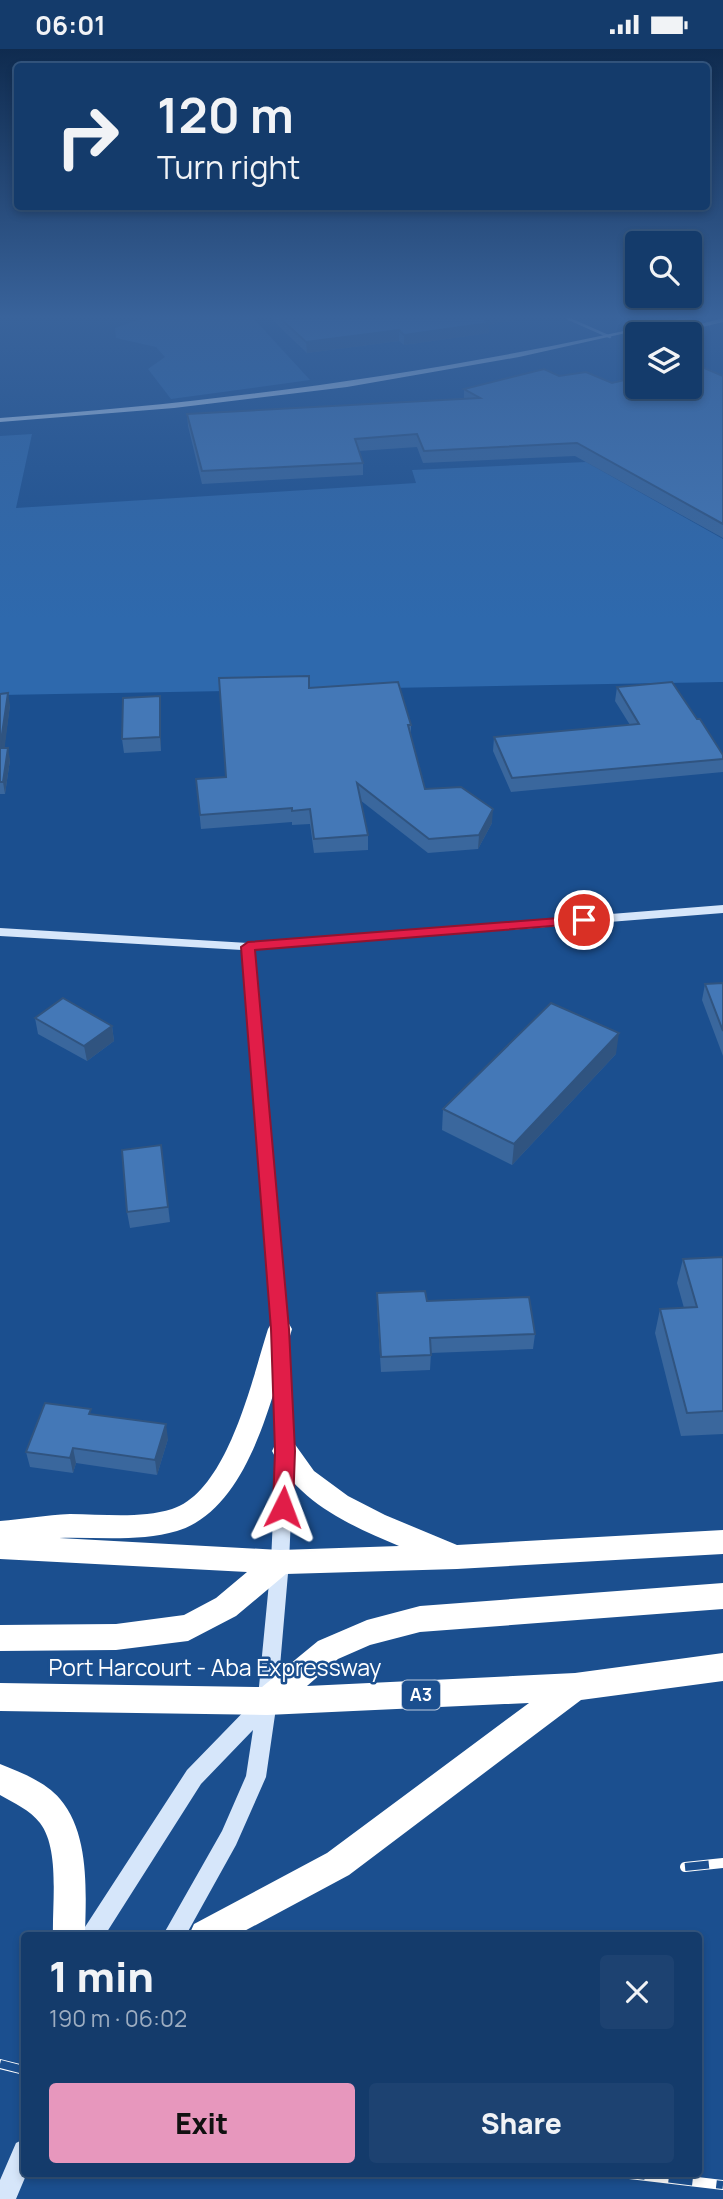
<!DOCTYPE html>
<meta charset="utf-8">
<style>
body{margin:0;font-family:Manrope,sans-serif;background:#1d4271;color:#f1f3f6;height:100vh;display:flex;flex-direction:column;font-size:26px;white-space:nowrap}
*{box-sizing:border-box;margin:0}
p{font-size:23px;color:#9dadc1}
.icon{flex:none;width:38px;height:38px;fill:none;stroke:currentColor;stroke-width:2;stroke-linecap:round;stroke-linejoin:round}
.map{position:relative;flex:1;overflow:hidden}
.side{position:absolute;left:21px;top:1883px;width:681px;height:245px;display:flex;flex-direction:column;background:#143b6b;border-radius:7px;box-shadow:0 4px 10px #0003,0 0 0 2px #33557e}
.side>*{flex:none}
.hud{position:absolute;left:14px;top:14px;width:696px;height:147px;border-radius:7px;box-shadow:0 4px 10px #0003,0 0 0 2px #33557e;background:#143b6b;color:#f1f3f6;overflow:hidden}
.controls{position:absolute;left:625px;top:182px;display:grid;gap:14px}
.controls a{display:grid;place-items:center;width:77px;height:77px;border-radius:7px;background:#143b6b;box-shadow:0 4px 10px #0003,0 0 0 2px #33557e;font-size:35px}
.pin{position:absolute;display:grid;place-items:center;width:60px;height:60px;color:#fff;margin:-30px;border:4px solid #fff;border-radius:50%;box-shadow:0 2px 7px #0007}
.me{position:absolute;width:77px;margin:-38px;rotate:3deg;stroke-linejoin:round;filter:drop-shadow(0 0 5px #0008)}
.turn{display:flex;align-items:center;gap:24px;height:147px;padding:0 28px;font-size:32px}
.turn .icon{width:91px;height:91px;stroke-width:2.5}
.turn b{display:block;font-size:49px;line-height:60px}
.round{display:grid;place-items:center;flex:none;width:74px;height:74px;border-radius:7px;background:#1d4271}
.overview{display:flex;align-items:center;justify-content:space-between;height:119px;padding:0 28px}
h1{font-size:42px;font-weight:800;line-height:52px}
.cta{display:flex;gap:14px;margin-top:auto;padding:14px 28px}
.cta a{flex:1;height:80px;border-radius:7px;background:#e797bd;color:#111;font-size:28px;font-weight:800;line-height:80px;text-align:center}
.cta a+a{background:#1d4271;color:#f1f3f6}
.status{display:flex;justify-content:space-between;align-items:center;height:49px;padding:0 35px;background:#143b6b;direction:ltr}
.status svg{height:19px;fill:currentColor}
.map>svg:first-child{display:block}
.green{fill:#2e69ad}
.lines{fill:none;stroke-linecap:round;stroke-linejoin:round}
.lane{stroke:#a9c9ee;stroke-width:2.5}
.secondary{fill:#d6e6fa;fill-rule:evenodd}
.highway{fill:#fff;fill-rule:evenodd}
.rail-casing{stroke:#fff;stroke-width:10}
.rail{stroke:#1b4f8f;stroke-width:8;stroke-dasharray:24;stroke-linecap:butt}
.wall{fill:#3a679d}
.shaded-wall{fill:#305480}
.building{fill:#4478b7;stroke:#305480;stroke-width:2}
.route{fill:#e11d48;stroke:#92132f;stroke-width:2}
.labels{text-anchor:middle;stroke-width:5;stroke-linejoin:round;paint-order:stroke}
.shield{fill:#1b4f8f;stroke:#bbcadd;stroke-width:2}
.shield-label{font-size:18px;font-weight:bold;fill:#fff}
.near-street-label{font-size:23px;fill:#fff;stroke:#1b4f8f}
</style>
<div class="status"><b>06:01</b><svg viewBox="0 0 49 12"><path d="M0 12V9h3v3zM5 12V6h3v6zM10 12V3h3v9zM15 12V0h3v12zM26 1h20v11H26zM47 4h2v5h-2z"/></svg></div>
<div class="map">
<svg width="723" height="2150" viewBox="0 0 723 2150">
<rect width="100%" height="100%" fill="#1b4f8f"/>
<g class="green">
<path d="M 144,269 L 253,269 L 310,331 L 171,350 L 148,320 L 165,308 L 156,298 L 116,289 L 115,279 Z"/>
<path d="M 32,385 L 16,459 L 416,434 L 412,421 L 586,413 L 723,490 L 723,633 L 0,646 L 0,387 Z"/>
</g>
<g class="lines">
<path class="lane" d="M 567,269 L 610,288"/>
<g class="secondary">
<path d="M 683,269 L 693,269 L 519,308 L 347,338 L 174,359 L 0,373 L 0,369 C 232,353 456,321 683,269 Z"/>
<path d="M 723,269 L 723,273 L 674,285 L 664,285 Z"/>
<path d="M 723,856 L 723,864 L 254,901 L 288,1280 L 294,1402 L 289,1513 L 277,1652 L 266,1728 L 236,1796 L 186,1886 L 163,1886 L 222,1782 L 246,1727 L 253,1681 L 201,1735 L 105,1886 L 82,1886 L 85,1878 L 187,1721 L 258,1648 L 271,1513 L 276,1402 L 272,1280 L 242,901 L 0,887 L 0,879 L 248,894 Z"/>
<path d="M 24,2090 L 24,2124 L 27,2124 L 16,2150 L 0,2150 L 0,2131 L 16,2094 Z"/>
</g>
<g class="highway">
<path d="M 280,1271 L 288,1273 L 292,1280 C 273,1344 250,1460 177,1482 C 140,1493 98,1488 59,1489 L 280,1501 L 399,1497 C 349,1476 297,1453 272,1402 L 276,1394 L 285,1391 L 294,1394 L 314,1422 L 348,1447 L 385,1466 L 457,1496 L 723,1481 L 723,1505 L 457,1520 L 286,1525 L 236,1567 L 188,1592 L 116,1601 L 0,1602 L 0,1576 L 116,1575 L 184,1566 L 216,1549 L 247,1523 L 0,1510 L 0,1472 C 23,1470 46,1466 70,1465 C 102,1465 140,1470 172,1460 C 228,1442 252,1330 268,1280 L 272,1273 Z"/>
<path d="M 723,1534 L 723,1560 L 420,1583 L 370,1596 L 338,1610 L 307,1637 L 575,1624 L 723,1604 L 723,1632 L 581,1651 L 349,1826 L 237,1886 L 189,1886 L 194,1875 L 327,1804 L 529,1654 L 267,1666 L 0,1662 L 0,1634 L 262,1638 L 318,1592 L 367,1571 L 420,1557 Z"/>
<path d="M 0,1715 C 20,1723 46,1733 60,1750 C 90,1785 86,1844 85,1886 L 53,1886 C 52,1855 60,1800 40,1774 C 30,1761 14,1754 0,1746 Z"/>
</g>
<defs>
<g id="rail">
<path d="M 685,1818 L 723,1814"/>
<path d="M 0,2015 L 24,2021"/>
<path d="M 621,2124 L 723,2136"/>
</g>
</defs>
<use href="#rail" class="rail-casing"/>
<use href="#rail" class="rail"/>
</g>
<g class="wall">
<path d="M 270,269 L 535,269 L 489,275 L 489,284 L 404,296 L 399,292 L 307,304 Z"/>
<path d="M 559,327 L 612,334 L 723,327 L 723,489 L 575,407 L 423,414 L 417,398 L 359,402 L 363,414 L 363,426 L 202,435 L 188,377 L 187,365 L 464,350 L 464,340 Z"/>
<path d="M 617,638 L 723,706 L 723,723 L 511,743 L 493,702 L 494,688 L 630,676 L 615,652 Z"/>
<path d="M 309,639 L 411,676 L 411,687 L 425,740 L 492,774 L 478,800 L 428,804 L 360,751 L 368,786 L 368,801 L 314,804 L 310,775 L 292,776 L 292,773 L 201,780 L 196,730 L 226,728 Z"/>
<path d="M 0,645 L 10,656 L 4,699 L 10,711 L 5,745 L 0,745 Z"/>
<path d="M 161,661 L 161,702 L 124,704 L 122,690 Z"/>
<path d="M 723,934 L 723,1007 L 702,951 L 705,935 Z"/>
<path d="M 35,969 L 112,977 L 114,992 L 87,1012 L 38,985 Z"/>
<path d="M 616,1005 L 512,1116 L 442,1081 L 443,1060 Z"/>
<path d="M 161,1096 L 170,1173 L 130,1179 L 127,1163 Z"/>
<path d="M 723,1208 L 723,1385 L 681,1387 L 655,1284 L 660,1260 L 684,1259 L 677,1234 L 683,1210 Z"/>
<path d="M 377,1244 L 427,1252 L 535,1285 L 533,1300 L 431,1304 L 430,1321 L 381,1323 L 377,1259 Z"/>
<path d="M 93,1365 L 168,1390 L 157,1426 L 76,1414 L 73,1424 L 30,1418 L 26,1403 Z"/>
</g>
<g class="shaded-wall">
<path d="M 478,269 L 535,269 L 489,275 L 489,284 L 404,296 L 404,286 Z"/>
<path d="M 399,281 L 399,292 L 307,304 L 306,293 Z"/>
<path d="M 8,644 L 10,656 L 3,712 L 0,699 Z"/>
<path d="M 160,647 L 161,661 L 161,702 L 160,688 Z"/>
<path d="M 8,699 L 10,711 L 5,745 L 3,733 Z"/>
<path d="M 493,760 L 492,774 L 478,800 L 479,786 Z"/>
<path d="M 112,977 L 114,992 L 87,1012 L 84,997 Z"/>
<path d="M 619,984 L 616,1005 L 512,1116 L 514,1095 Z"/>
<path d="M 166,1375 L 168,1390 L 157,1426 L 155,1411 Z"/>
<path d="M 73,1399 L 76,1414 L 73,1424 L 70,1409 Z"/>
</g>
<g class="building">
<path d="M 280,269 L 482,269 L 489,274 L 404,286 L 399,281 L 306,293 Z"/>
<path d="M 702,318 L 723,327 L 723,475 L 577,394 L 424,402 L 417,385 L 355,390 L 363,414 L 202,422 L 187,365 L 480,349 L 464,340 L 544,320 L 559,327 L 586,323 L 612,334 L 637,328 L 637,338 L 690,338 L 690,321 Z"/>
<path d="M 309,627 L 309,639 L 398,633 L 411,676 L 408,676 L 425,740 L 461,738 L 493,760 L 479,786 L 429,790 L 357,734 L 368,786 L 314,790 L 310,760 L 292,762 L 292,759 L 200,766 L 196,730 L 226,728 L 219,629 Z"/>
<path d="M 672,633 L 697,670 L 700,670 L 723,706 L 723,710 L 512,729 L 494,688 L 639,675 L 617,638 Z"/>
<path d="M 8,644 L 0,699 L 8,699 L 3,733 L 0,733 L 0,645 Z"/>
<path d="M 160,647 L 160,688 L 122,690 L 123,649 Z"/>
<path d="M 723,934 L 723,982 L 705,935 Z"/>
<path d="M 63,949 L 112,977 L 84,997 L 35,969 Z"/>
<path d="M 551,954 L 619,984 L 514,1095 L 443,1060 Z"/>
<path d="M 161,1096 L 168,1158 L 127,1163 L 122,1101 Z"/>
<path d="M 723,1208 L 723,1362 L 687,1364 L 660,1260 L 697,1258 L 683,1210 Z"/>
<path d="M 425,1242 L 427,1252 L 529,1248 L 535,1285 L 430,1289 L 431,1306 L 381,1308 L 377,1244 Z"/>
<path d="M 45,1354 L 91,1360 L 89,1365 L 166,1375 L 155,1411 L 73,1399 L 70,1409 L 26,1403 Z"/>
</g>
<linearGradient id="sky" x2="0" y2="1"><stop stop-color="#0f2b4f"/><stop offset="0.47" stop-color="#39639b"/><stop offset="1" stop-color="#39639b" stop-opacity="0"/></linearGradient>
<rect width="723" height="570" fill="url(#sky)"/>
<path class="route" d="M 584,867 L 591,871 L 589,874 L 255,901 L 289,1280 L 295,1402 L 293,1458 L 290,1464 L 283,1467 L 276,1464 L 273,1458 L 275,1402 L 271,1280 L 241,898 L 248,893 Z"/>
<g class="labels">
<rect class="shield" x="402" y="1631.5" width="38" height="29" rx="5"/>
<g class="shield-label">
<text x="421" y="1652">A3</text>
</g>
<g class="near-street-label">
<text x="215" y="1627">Port Harcourt - Aba Expressway</text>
</g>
</g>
</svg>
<div class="controls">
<a><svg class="icon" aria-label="search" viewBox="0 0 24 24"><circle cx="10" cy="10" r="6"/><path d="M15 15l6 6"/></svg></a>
<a><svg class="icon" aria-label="layers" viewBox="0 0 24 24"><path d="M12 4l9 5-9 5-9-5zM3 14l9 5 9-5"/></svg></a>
</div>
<div class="pin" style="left:584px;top:871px;background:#d93025"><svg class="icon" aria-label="arrive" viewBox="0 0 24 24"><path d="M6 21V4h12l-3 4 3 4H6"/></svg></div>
<svg class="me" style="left:283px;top:1458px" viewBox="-20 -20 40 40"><path d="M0-17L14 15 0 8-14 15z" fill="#e11d48" stroke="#fff" stroke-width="4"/></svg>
<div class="hud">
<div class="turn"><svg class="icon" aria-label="right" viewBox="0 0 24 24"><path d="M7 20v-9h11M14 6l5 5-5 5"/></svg><div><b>120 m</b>Turn right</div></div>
</div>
<section class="side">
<div class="overview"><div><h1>1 min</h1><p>190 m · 06:02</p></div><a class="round"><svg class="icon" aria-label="close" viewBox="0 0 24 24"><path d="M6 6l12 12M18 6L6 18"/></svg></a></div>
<div class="cta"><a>Exit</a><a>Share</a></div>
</section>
</div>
